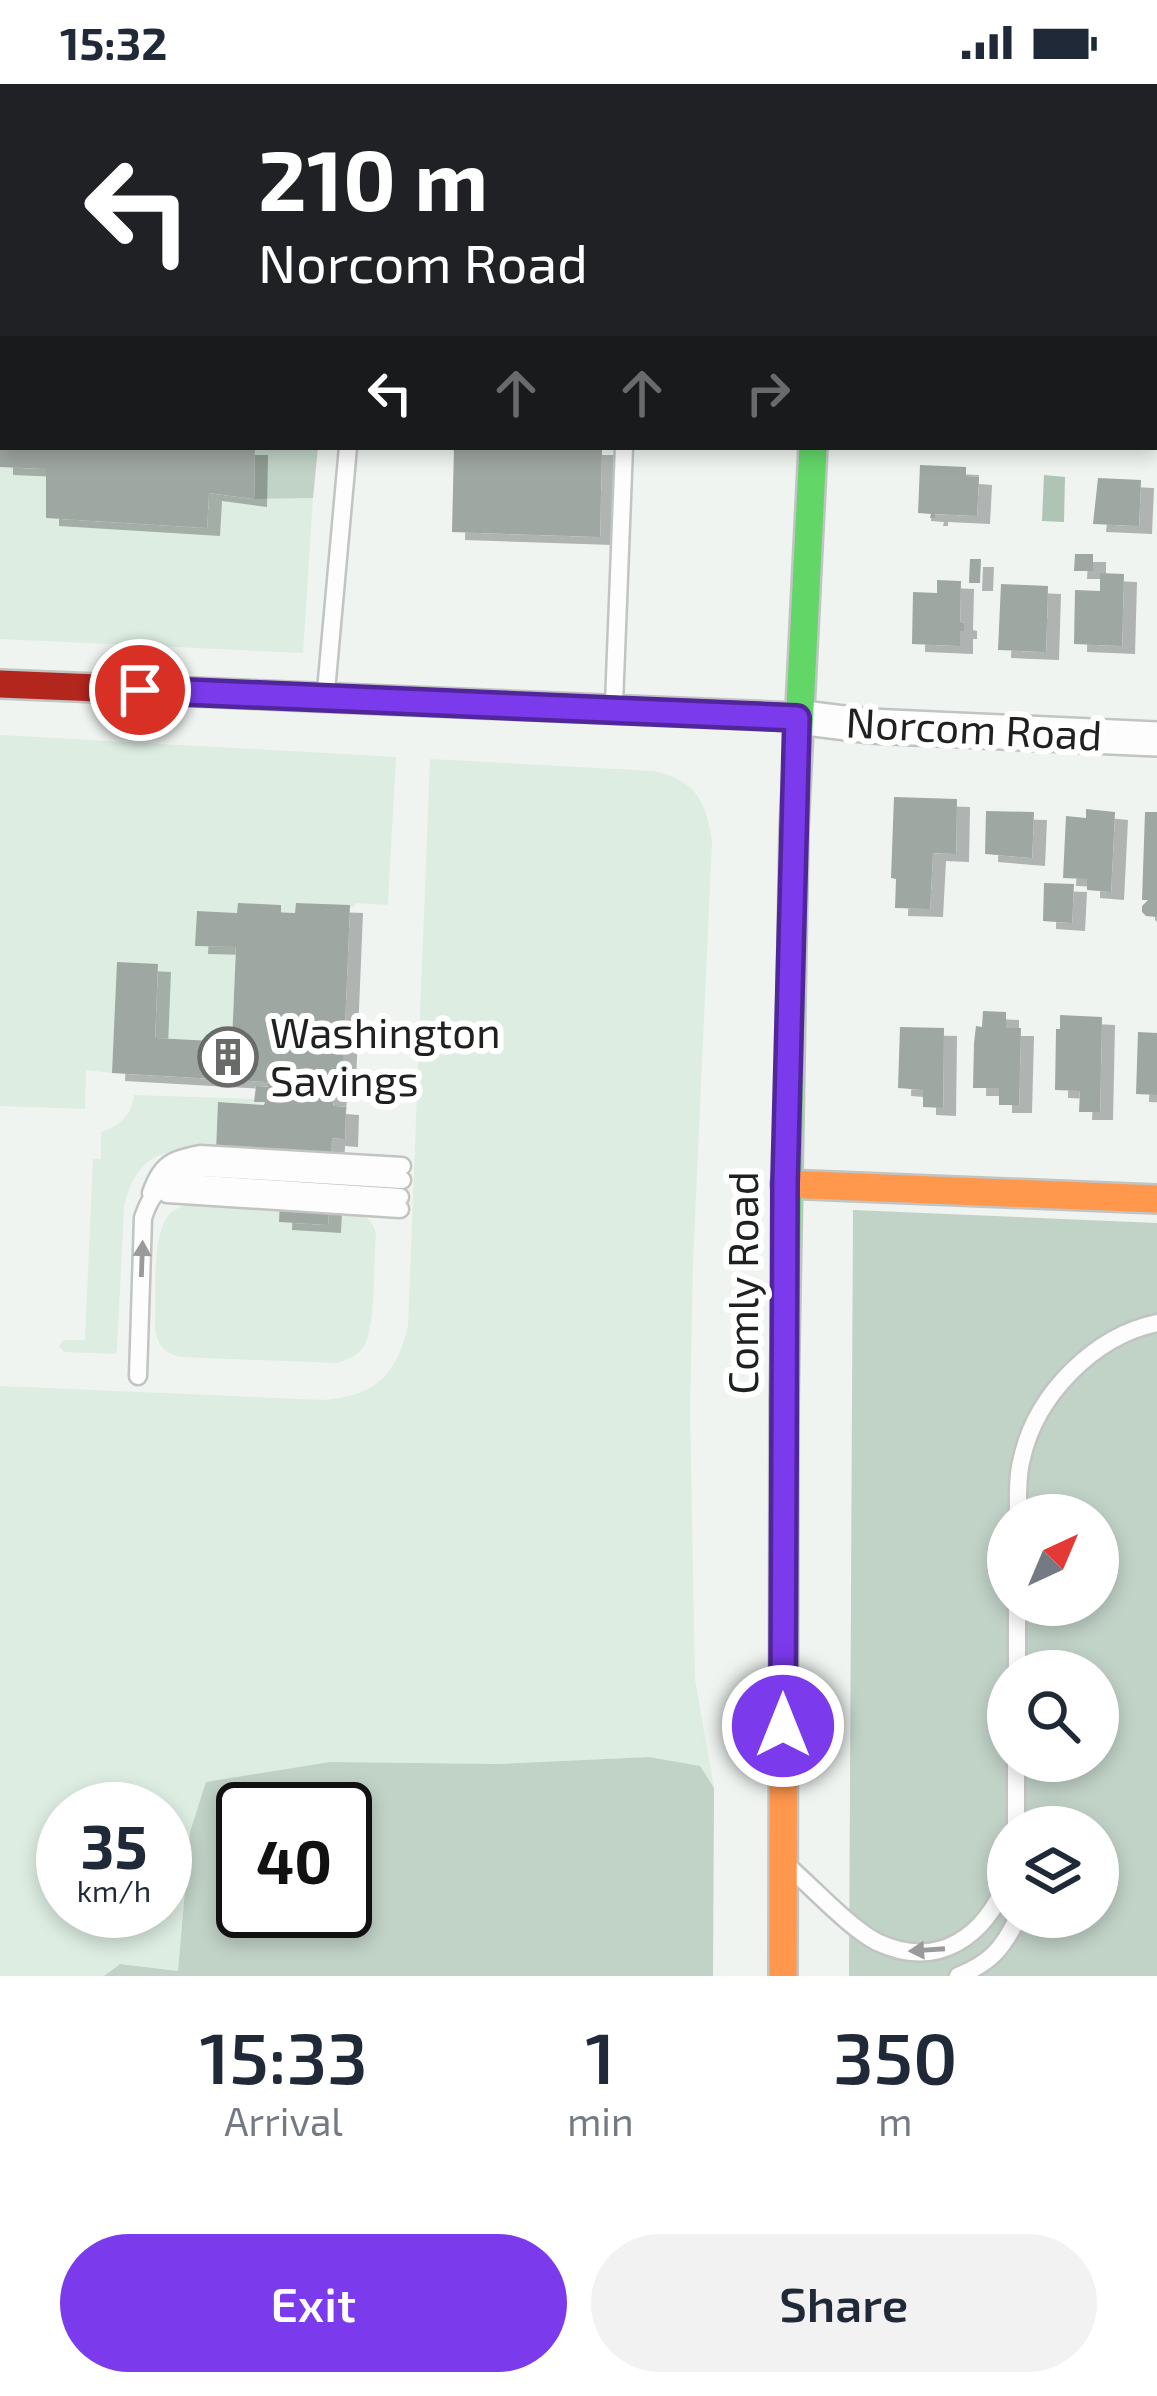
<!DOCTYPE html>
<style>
body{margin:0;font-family:"Exo 2",sans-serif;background:#f2f2f3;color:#1f2937;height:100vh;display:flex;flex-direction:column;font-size:45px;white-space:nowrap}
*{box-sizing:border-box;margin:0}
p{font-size:39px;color:#747a83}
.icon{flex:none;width:66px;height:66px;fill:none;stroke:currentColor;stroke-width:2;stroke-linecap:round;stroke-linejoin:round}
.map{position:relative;height:1892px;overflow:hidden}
.sheet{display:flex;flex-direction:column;background:#fff;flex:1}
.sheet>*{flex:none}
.hud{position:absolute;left:0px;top:0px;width:1158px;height:366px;box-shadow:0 6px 18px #0003;background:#202124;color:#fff;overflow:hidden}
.needle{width:78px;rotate:44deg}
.buttons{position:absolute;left:987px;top:1410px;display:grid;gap:24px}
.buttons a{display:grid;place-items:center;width:132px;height:132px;border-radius:50%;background:#fff;box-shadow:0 6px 18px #0003;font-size:60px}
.speed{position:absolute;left:36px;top:1698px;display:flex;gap:24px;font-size:60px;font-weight:700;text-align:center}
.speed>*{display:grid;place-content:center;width:156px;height:156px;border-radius:50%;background:#fff;box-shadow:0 6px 18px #0003;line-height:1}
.speed small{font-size:30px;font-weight:400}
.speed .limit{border:6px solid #111;border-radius:18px;background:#fff;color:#111}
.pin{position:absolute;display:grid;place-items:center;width:102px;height:102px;color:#fff;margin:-51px;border:6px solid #fff;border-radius:50%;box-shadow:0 3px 12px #0007}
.me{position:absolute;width:132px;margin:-66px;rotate:0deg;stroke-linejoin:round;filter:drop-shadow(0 0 9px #0008)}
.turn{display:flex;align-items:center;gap:42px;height:252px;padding:0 60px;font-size:54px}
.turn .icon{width:156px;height:156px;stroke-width:2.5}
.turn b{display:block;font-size:84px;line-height:102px}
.lanes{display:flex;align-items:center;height:114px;padding:0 60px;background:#0003;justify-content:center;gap:60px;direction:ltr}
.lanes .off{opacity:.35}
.eta{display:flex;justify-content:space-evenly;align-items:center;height:204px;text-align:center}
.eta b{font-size:72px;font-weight:600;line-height:84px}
.action{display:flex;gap:24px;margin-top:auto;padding:24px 60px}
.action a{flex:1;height:138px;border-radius:72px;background:#7c3aed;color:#fff;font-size:48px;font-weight:600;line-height:138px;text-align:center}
.action a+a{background:#f2f2f3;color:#1f2937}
.status{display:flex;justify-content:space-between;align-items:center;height:84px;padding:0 60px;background:#fff;direction:ltr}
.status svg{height:33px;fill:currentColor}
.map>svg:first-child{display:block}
.green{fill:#ddede2;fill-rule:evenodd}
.forest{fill:#c1d2c7;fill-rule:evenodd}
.water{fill:#afc4b5}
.building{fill:#9fa7a2;filter:url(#shadow)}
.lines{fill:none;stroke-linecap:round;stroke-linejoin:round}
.lane-casing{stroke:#c1c4c2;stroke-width:21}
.street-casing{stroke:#c1c4c2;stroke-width:38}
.fast-casing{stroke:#c1c4c2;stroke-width:32}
.slow-casing{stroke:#c1c4c2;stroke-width:32}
.jam-casing{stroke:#c1c4c2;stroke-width:32}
.lane{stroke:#fdfdfd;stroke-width:16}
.street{stroke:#fdfdfd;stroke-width:33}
.fast{stroke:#63d668;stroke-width:27}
.slow{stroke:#ff974d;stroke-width:27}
.jam{stroke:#b3261e;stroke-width:27}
.oneway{fill:#999a99}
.route-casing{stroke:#51269a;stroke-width:30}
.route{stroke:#7c3aed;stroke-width:21}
.labels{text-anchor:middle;stroke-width:12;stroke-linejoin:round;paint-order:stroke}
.street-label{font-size:42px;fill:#1f211f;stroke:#fff}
.poi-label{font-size:42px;fill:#1f211f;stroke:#fff;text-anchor:start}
</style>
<div class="status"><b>15:32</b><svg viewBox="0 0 49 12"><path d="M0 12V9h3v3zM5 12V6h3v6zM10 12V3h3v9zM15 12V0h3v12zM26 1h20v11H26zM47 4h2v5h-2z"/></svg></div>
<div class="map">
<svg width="1157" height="1892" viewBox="0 0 1157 1892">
<defs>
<filter id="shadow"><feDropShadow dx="13" dy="8" stdDeviation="0" flood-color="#0004"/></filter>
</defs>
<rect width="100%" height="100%" fill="#eff4f1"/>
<g class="green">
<path d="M 0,383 L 46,385 L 206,444 L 209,409 L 255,415 L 313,414 L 303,569 L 0,555 Z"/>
<path d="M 0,651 L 396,673 L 388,819 L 386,821 L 356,819 L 354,823 L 297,819 L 295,829 L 281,829 L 281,821 L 239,819 L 237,829 L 197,827 L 196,862 L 236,863 L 232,958 L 155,954 L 158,881 L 118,878 L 112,989 L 86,986 L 85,1025 L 0,1022 Z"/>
<path d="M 430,675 L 655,687 C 697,698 706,717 712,757 L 693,1179 L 690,1325 L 695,1595 L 714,1704 L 699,1682 L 649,1673 L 498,1680 L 330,1678 L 190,1748 L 178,1887 L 120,1880 L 104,1892 L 0,1892 L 0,1302 L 323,1316 C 374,1312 396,1293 408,1242 ZM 63,1725 L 165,1725 L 165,1827 L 63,1827 Z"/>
<path d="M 134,1011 L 255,1015 L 255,1018 L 265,1018 L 264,1021 L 219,1018 L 216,1067 C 166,1062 136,1069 124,1123 L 117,1266 L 115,1270 L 65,1268 L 59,1263 L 63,1256 L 85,1256 L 93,1075 L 101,1075 L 101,1048 C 121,1041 131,1032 134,1011 Z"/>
<path d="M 190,1120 L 280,1125 L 280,1138 L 327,1141 L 328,1127 C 349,1129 371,1125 376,1150 C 373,1177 377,1246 362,1265 C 355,1273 346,1276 337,1279 L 181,1273 C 163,1269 156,1259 155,1241 C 156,1214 152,1157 166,1135 C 171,1126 180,1123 190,1120 Z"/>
</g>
<g class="forest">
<path d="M 255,363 L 318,363 L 313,414 L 254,415 Z"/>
<path d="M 853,1126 L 1157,1139 L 1157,1892 L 849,1892 ZM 1008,1431 L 1098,1431 L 1098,1521 L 1008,1521 ZM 1008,1587 L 1098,1587 L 1098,1677 L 1008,1677 ZM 1008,1743 L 1098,1743 L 1098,1833 L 1008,1833 Z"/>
<path d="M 649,1673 L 700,1682 L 714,1704 L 713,1892 L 104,1892 L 120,1880 L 178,1887 L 190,1748 L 206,1698 L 330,1678 L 498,1680 ZM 243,1725 L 345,1725 L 345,1827 L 243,1827 Z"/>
</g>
<path class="water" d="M 1044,391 L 1065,393 L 1064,438 L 1042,437 Z"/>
<g class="building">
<path d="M 0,363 L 255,363 L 254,415 L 209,409 L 207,444 L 46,434 L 46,385 L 0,383 Z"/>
<path d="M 454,363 L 602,363 L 600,453 L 452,448 Z"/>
<path d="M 920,381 L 966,383 L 966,392 L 979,393 L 977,432 L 935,430 L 935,434 L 930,434 L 931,430 L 918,429 Z"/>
<path d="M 1098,394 L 1141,396 L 1139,442 L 1093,440 Z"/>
<path d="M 1075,470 L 1093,470 L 1093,487 L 1074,487 Z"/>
<path d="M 970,475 L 981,475 L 980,499 L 969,499 Z"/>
<path d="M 1100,489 L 1124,490 L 1122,562 L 1074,560 L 1075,506 L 1100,507 Z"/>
<path d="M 937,496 L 961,497 L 960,538 L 964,539 L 964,547 L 960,547 L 960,562 L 912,560 L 913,508 L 937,509 Z"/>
<path d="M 1001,500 L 1048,502 L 1046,568 L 998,566 Z"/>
<path d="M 894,713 L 957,715 L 956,770 L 933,769 L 930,825 L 895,824 L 896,795 L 891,794 Z"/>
<path d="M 1086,725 L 1115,728 L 1111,808 L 1087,806 L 1087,795 L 1063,794 L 1066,732 L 1086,734 Z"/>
<path d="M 986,727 L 1034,728 L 1032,774 L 985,770 Z"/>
<path d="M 1145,728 L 1157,728 L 1157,833 L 1146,832 L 1142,828 L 1142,822 L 1148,816 L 1142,816 Z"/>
<path d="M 1044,799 L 1074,800 L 1072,839 L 1043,837 Z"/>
<path d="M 238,819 L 281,821 L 281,829 L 295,829 L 296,819 L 350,821 L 343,989 L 335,988 L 333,1022 L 346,1023 L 345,1055 L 332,1054 L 328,1141 L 279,1138 L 282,1070 L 216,1067 L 218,1018 L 264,1021 L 265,1018 L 254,1018 L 256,1002 L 268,1003 L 268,998 L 112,989 L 117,878 L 158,880 L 155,954 L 232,958 L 236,863 L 195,862 L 197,827 L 237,829 Z"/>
<path d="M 983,927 L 1006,928 L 1006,944 L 1021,944 L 1019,1021 L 999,1021 L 999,1004 L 973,1004 L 974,959 L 976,942 L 982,943 Z"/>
<path d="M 1060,931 L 1102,933 L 1100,1028 L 1079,1028 L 1080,1007 L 1055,1006 L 1056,945 L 1060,945 Z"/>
<path d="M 900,943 L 944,944 L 943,1024 L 923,1023 L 923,1006 L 898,1004 Z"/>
<path d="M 1138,948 L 1157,949 L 1157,1011 L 1136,1010 Z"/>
</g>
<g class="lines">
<defs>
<g id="lane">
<path d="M 60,3 L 60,0"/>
<path d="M 163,3 L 163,0"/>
<path d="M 677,3 L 677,0"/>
<path d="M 0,95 L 3,96"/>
<path d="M 326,607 L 348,363"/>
<path d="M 614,620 L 624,363"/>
<path d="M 167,1091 L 174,1085 L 203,1084 L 402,1096"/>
<path d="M 151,1109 C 161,1080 171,1076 200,1070 L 402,1082"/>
<path d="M 167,1110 L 400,1125"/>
<path d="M 138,1292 L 143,1134 C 152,1106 160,1102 188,1099 L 400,1113"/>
<path d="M 1018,1431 C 1018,1412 1017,1392 1022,1374 C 1036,1311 1094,1252 1157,1239"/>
<path d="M 1017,1587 L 1017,1521"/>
<path d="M 1016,1743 L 1016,1677"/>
<path d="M 791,1785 C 814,1805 851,1845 877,1858 C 939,1887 985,1852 1008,1795"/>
<path d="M 958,1892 C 990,1879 1003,1865 1018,1833"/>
</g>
<path id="street" d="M 797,633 L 869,642 L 1157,655"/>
<g id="fast">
<path d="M 829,0 L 829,3"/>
<path d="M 784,1319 L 794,745 L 813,363"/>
</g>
<g id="slow">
<path d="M 785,1100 L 1157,1115"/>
<path d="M 783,1892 L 784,1319"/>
</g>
<path id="jam" d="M 0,600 L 797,633"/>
</defs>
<use href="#lane" class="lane-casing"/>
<use href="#street" class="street-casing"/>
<use href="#fast" class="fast-casing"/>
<use href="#slow" class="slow-casing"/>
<use href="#jam" class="jam-casing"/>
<use href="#lane" class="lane"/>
<use href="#street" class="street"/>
<use href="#fast" class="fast"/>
<use href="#slow" class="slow"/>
<use href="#jam" class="jam"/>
</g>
<defs><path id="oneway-solid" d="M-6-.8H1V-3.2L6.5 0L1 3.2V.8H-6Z" transform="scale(3)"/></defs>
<g class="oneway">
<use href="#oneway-solid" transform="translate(142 1175) rotate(-88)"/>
<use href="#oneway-solid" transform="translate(927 1866) rotate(176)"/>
</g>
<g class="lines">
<defs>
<path id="route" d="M 140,606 L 797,634 L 785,1100 L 783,1642"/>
</defs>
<use href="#route" class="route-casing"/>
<use href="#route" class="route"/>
</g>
<defs>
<symbol id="building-ring" viewBox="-11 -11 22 22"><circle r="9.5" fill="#fff" stroke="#686b68" stroke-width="1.5"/><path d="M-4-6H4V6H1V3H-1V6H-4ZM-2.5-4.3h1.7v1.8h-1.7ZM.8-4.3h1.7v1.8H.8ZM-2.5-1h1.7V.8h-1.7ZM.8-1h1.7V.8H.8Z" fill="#686b68"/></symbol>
</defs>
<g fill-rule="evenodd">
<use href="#building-ring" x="195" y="940" width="66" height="66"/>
</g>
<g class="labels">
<g class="street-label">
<text transform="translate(974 645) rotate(3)" y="15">Norcom Road</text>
<text transform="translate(743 1199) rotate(-90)" y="15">Comly Road</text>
</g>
<g class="poi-label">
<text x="270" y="964">Washington<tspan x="270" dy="48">Savings</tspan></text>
</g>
</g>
</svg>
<div class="buttons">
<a><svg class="needle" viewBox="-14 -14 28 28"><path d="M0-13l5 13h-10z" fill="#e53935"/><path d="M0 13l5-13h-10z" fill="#747a83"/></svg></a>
<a><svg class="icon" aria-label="search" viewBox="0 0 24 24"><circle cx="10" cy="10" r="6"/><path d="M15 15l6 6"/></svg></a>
<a><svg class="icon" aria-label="layers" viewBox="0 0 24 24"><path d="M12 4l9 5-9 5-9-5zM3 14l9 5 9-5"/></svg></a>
</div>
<div class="speed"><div>35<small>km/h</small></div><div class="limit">40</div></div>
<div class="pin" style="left:140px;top:606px;background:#d93025"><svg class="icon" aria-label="arrive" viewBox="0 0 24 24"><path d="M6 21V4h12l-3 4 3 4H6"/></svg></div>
<svg class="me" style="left:783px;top:1642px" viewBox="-20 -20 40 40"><circle r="17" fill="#7c3aed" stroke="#fff" stroke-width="3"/><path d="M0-11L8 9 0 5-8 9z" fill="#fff"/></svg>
<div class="hud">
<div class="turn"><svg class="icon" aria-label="left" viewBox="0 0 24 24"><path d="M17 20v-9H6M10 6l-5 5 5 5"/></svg><div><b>210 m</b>Norcom Road</div></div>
<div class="lanes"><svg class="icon" aria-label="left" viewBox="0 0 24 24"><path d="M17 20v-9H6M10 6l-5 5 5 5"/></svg><svg class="icon off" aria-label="ahead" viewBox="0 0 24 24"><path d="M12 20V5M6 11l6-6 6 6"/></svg><svg class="icon off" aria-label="ahead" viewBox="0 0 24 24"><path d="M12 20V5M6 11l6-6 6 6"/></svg><svg class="icon off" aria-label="right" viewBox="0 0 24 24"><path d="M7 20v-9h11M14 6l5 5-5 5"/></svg></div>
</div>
</div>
<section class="sheet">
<div class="eta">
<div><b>15:33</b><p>Arrival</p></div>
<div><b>1</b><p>min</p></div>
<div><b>350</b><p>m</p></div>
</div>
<div class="action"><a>Exit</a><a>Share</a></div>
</section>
